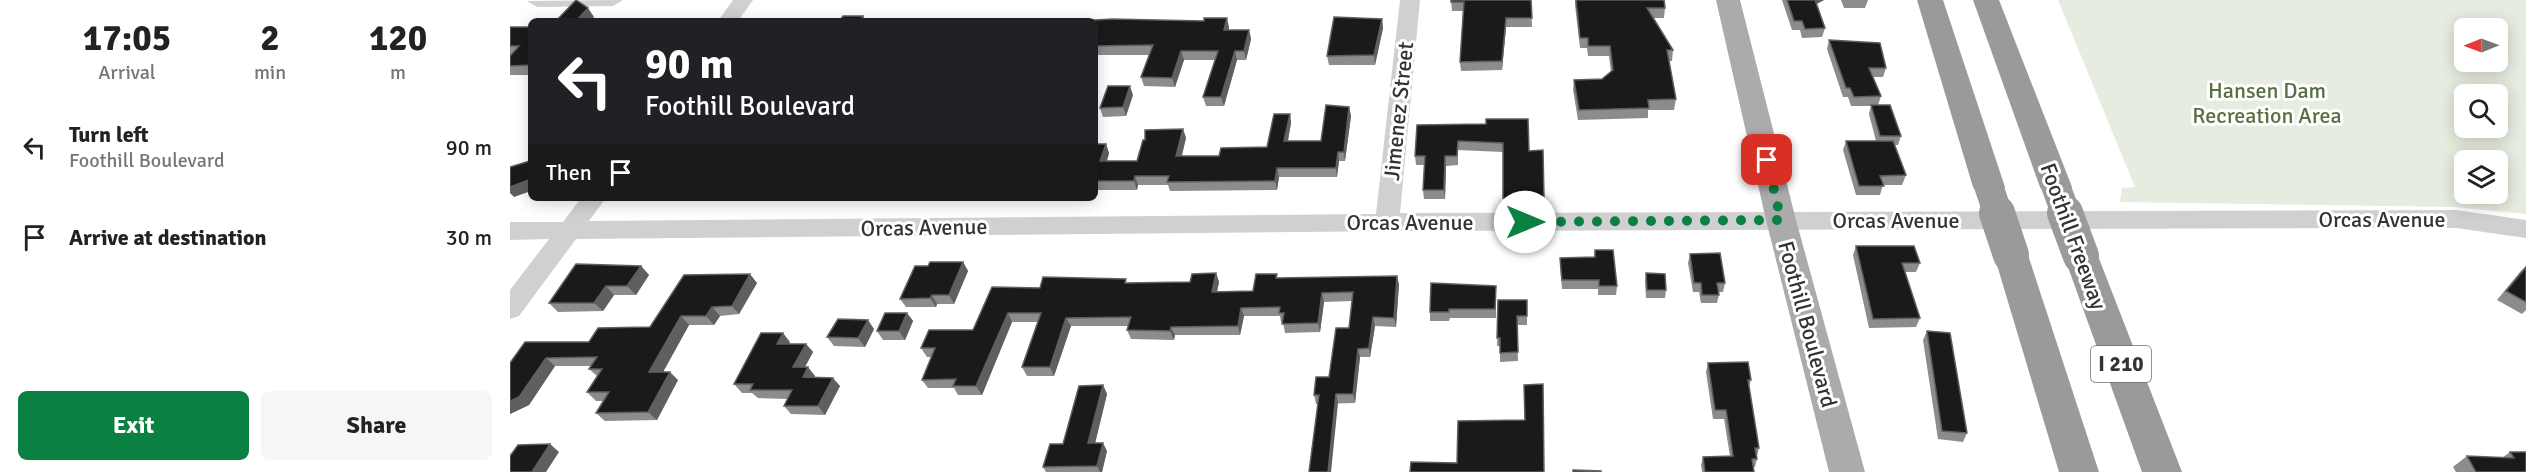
<!DOCTYPE html>
<style>
body{margin:0;font-family:Signika,sans-serif;background:#f6f6f6;color:#222;height:100vh;display:flex;flex-direction:column;font-size:22px;white-space:nowrap}
*{box-sizing:border-box;margin:0}
p{font-size:20px;color:#767676}
.icon{flex:none;width:33px;height:33px;fill:none;stroke:currentColor;stroke-width:2;stroke-linecap:round;stroke-linejoin:round}
.map{position:relative;flex:1;overflow:hidden}
.details{display:flex;flex-direction:column;background:#fff;width:510px}
.details>*{flex:none}
.hud{position:absolute;left:18px;top:18px;width:570px;height:183px;border-radius:9px;box-shadow:0 3px 15px #0003;background:#202124;color:#fff;overflow:hidden}
.needle{width:39px;rotate:269deg}
.buttons{position:absolute;left:1944px;top:18px;display:grid;gap:12px}
.buttons a{display:grid;place-items:center;width:54px;height:54px;border-radius:9px;background:#fff;box-shadow:0 3px 15px #0003;font-size:30px}
.pin{position:absolute;display:grid;place-items:center;width:51px;height:51px;color:#fff;margin:-26px;border-radius:12px;box-shadow:0 3px 9px #0006}
.me{position:absolute;width:66px;margin:-33px;rotate:90deg;stroke-linejoin:round;filter:drop-shadow(0 0 4px #0008)}
.turn{display:flex;align-items:center;gap:21px;height:126px;padding:0 18px;font-size:27px}
.turn .icon{width:78px;height:78px;stroke-width:2.5}
.turn b{display:block;font-size:42px;line-height:51px}
.then{display:flex;align-items:center;height:57px;padding:0 18px;background:#0003;gap:12px;font-size:22px}
.eta{display:flex;justify-content:space-evenly;align-items:center;height:102px;text-align:center}
.eta b{font-size:36px;font-weight:700;line-height:42px}
.primary-button{display:flex;gap:12px;margin-top:auto;padding:12px 18px}
.primary-button a{flex:1;height:69px;border-radius:9px;background:#0b8043;color:#fff;font-size:24px;font-weight:700;line-height:69px;text-align:center}
.primary-button a+a{background:#f6f6f6;color:#222}
ul{padding:0;list-style:none}
li{display:flex;align-items:center;gap:18px;height:90px;padding:0 18px}
li div{flex:1}
li b{display:block;font-size:22px}
li em{font-style:normal}
main{display:flex;flex:1;min-height:0}
.map>svg:first-child{display:block}
.green{fill:#e6ecdf;fill-rule:evenodd}
.lines{fill:none;stroke-linecap:round;stroke-linejoin:round}
.minor{fill:#d0d0d0;fill-rule:evenodd}
.major{fill:#ababab;fill-rule:evenodd}
.highway{fill:#9a9a9a;fill-rule:evenodd}
.highway-bridge-far1{stroke:#9a9a9a;stroke-width:29}
.highway-bridge{stroke:#9a9a9a;stroke-width:36}
.wall{fill:#8c8c8c}
.shaded-wall{fill:#5f5f5f}
.building{fill:#1a1a1a;stroke:#5f5f5f;stroke-width:1.5}
.route{stroke:#0b8043;stroke-width:10;stroke-dasharray:0 18}
.labels{text-anchor:middle;stroke-width:6;stroke-linejoin:round;paint-order:stroke}
.shield{fill:#fff;stroke:#707070;stroke-width:1.5}
.shield-label{font-size:21px;font-weight:bold;fill:#333}
.park-label{font-size:22px;fill:#56703f;stroke:#fff}
.street-label{font-size:22px;fill:#333;stroke:#fff}
</style>
<main>
<section class="details">
<div class="eta">
<div><b>17:05</b><p>Arrival</p></div>
<div><b>2</b><p>min</p></div>
<div><b>120</b><p>m</p></div>
</div>
<ul>
<li><svg class="icon" aria-label="left" viewBox="0 0 24 24"><path d="M17 20v-9H6M10 6l-5 5 5 5"/></svg><div><b>Turn left</b><p>Foothill Boulevard</p></div><em>90 m</em></li>
<li><svg class="icon" aria-label="arrive" viewBox="0 0 24 24"><path d="M6 21V4h12l-3 4 3 4H6"/></svg><div><b>Arrive at destination</b></div><em>30 m</em></li>
</ul>
<div class="primary-button"><a>Exit</a><a>Share</a></div>
</section>
<div class="map">
<svg width="2016" height="472" viewBox="0 0 2016 472">
<rect width="100%" height="100%" fill="#fff"/>
<path class="green" d="M 1548,0 L 2016,0 L 2016,214 L 1943,207 L 1610,202 L 1612,188 L 1625,187 ZM 1988,28 L 1988,62 L 1954,62 L 1954,28 ZM 1954,94 L 1988,94 L 1988,128 L 1954,128 ZM 1954,160 L 1988,160 L 1988,194 L 1954,194 Z"/>
<g class="lines">
<g class="minor">
<path d="M 113,0 L 103,6 L 27,7 L 17,1 Z"/>
<path d="M 223,0 L 243,0 L 228,21 L 208,21 Z"/>
<path d="M 890,0 L 910,0 L 890,213 L 1946,210 L 2016,220 L 2016,238 L 1946,228 L 1839,228 L 898,231 L 66,239 L 9,316 L 0,319 L 0,290 L 39,239 L 0,240 L 0,222 L 53,222 L 71,198 L 96,198 L 79,221 L 866,214 Z"/>
</g>
<path class="major" d="M 1206,0 L 1230,0 L 1286,220 L 1355,472 L 1319,472 L 1256,220 Z"/>
<g class="highway">
<path d="M 1407,0 L 1433,0 L 1495,187 L 1490,195 L 1479,198 L 1468,195 L 1463,187 Z"/>
<path d="M 1463,0 L 1489,0 L 1562,187 L 1557,195 L 1546,198 L 1535,195 L 1530,187 Z"/>
<path d="M 1501,242 L 1513,246 L 1518,255 L 1589,472 L 1549,472 L 1484,255 L 1489,246 Z"/>
<path d="M 1571,243 L 1583,247 L 1588,256 L 1672,472 L 1632,472 L 1554,256 L 1559,247 Z"/>
</g>
<g class="highway-bridge-far1">
<path d="M 1479,187 L 1488,214"/>
<path d="M 1546,187 L 1556,214"/>
</g>
<g class="highway-bridge">
<path d="M 1487,213 L 1501,255"/>
<path d="M 1555,213 L 1571,256"/>
</g>
</g>
<g class="wall">
<path d="M 941,0 L 1021,0 L 1022,27 L 996,27 L 992,70 L 951,71 L 950,62 L 953,11 L 942,11 Z"/>
<path d="M 1065,0 L 1154,0 L 1155,8 L 1154,18 L 1144,18 L 1163,50 L 1162,61 L 1159,61 L 1166,99 L 1164,110 L 1138,110 L 1138,118 L 1068,120 L 1063,90 L 1064,80 L 1092,79 L 1101,72 L 1099,56 L 1078,56 L 1077,48 L 1070,48 L 1065,5 Z"/>
<path d="M 1272,0 L 1314,0 L 1307,4 L 1315,28 L 1312,37 L 1292,38 L 1290,30 L 1282,30 Z"/>
<path d="M 1331,0 L 1358,0 L 1355,8 L 1334,8 Z"/>
<path d="M 872,19 L 873,28 L 865,65 L 819,65 L 817,56 Z"/>
<path d="M 585,21 L 719,27 L 719,30 L 739,30 L 741,39 L 736,60 L 727,60 L 714,106 L 696,106 L 693,97 L 705,60 L 674,60 L 665,87 L 634,86 L 631,77 L 639,55 L 585,55 Z"/>
<path d="M 0,27 L 21,27 L 21,75 L 0,75 L 0,56 L 1,55 L 0,55 Z"/>
<path d="M 1319,40 L 1376,68 L 1373,77 L 1362,77 L 1371,96 L 1368,105 L 1391,136 L 1388,145 L 1385,145 L 1396,175 L 1392,185 L 1373,185 L 1370,195 L 1346,195 L 1333,150 L 1336,141 L 1366,141 L 1359,114 L 1361,106 L 1341,106 L 1338,97 L 1333,97 L 1317,49 Z"/>
<path d="M 623,95 L 616,116 L 593,117 L 590,108 Z"/>
<path d="M 839,107 L 841,116 L 835,161 L 829,161 L 827,177 L 769,177 L 767,190 L 660,191 L 658,185 L 628,185 L 627,190 L 585,190 L 585,144 L 596,144 L 599,153 L 597,161 L 627,161 L 635,140 L 673,129 L 676,138 L 672,156 L 709,156 L 757,147 L 780,114 L 781,123 L 778,141 L 811,141 Z"/>
<path d="M 976,124 L 1019,151 L 1034,198 L 1034,207 L 993,207 L 993,152 L 948,150 L 948,165 L 936,166 L 935,199 L 914,199 L 913,190 L 914,165 L 906,165 L 905,156 Z"/>
<path d="M 1346,246 L 1410,263 L 1406,272 L 1395,272 L 1410,318 L 1406,327 L 1359,328 L 1343,255 Z"/>
<path d="M 1085,250 L 1107,286 L 1106,295 L 1088,295 L 1088,289 L 1052,289 L 1050,267 L 1050,258 L 1084,257 Z"/>
<path d="M 1180,254 L 1215,283 L 1213,292 L 1208,292 L 1209,295 L 1207,303 L 1191,303 L 1189,292 L 1183,292 L 1178,263 Z"/>
<path d="M 453,262 L 458,271 L 444,304 L 427,304 L 426,307 L 396,307 L 390,299 L 418,266 Z"/>
<path d="M 131,266 L 139,275 L 126,295 L 104,295 L 93,311 L 48,312 L 39,303 Z"/>
<path d="M 2016,266 L 2016,310 L 2012,314 L 1987,300 L 2010,272 Z"/>
<path d="M 706,273 L 709,282 L 707,292 L 743,291 L 768,278 L 889,284 L 886,327 L 865,326 L 860,357 L 850,357 L 845,403 L 806,404 L 804,395 L 819,377 L 839,328 L 842,301 L 814,302 L 810,332 L 775,333 L 773,322 L 771,322 L 770,316 L 734,316 L 730,335 L 665,335 L 664,340 L 621,339 L 617,330 L 619,326 L 561,326 L 544,376 L 517,376 L 512,367 L 528,322 L 502,322 L 472,395 L 448,395 L 444,388 L 418,388 L 412,380 L 422,357 L 417,357 L 411,348 L 463,330 L 530,288 L 618,283 L 680,282 Z"/>
<path d="M 1136,273 L 1156,290 L 1155,298 L 1136,298 L 1135,282 Z"/>
<path d="M 247,283 L 229,314 L 210,316 L 204,325 L 179,325 L 153,372 L 168,380 L 147,420 L 95,421 L 86,413 L 93,401 L 86,401 L 77,392 L 87,376 L 79,369 L 81,366 L 45,366 L 19,405 L 0,414 L 0,363 L 140,327 Z"/>
<path d="M 986,286 L 986,318 L 940,318 L 939,321 L 920,321 L 920,312 Z"/>
<path d="M 988,300 L 1017,300 L 1017,325 L 1007,325 L 1008,361 L 990,362 L 990,346 L 987,346 Z"/>
<path d="M 397,313 L 403,321 L 395,340 L 373,340 L 367,331 Z"/>
<path d="M 364,329 L 355,347 L 324,346 L 317,337 Z"/>
<path d="M 1417,331 L 1457,433 L 1453,442 L 1428,439 L 1413,340 Z"/>
<path d="M 280,342 L 279,344 L 296,344 L 303,352 L 295,367 L 305,376 L 304,377 L 330,386 L 315,415 L 281,414 L 274,406 L 278,399 L 248,398 L 242,393 L 232,393 L 224,384 Z"/>
<path d="M 1198,363 L 1241,380 L 1239,386 L 1249,448 L 1247,456 L 1247,459 L 1245,467 L 1244,467 L 1244,472 L 1192,472 L 1191,465 L 1193,457 L 1220,456 L 1214,419 L 1203,419 L 1196,372 Z"/>
<path d="M 593,385 L 597,394 L 585,443 L 597,451 L 592,472 L 536,472 L 533,467 L 553,444 Z"/>
<path d="M 2000,452 L 2016,472 L 1946,472 L 1943,467 L 1957,456 L 1992,458 Z"/>
</g>
<g class="shaded-wall">
<path d="M 1304,0 L 1314,0 L 1302,6 Z"/>
<path d="M 78,8 L 84,17 L 81,21 L 66,21 Z"/>
<path d="M 353,16 L 356,21 L 350,21 Z"/>
<path d="M 717,18 L 719,27 L 716,39 L 714,30 Z"/>
<path d="M 996,18 L 996,27 L 992,70 L 992,61 Z"/>
<path d="M 872,19 L 873,28 L 865,65 L 864,55 Z"/>
<path d="M 739,30 L 741,39 L 736,60 L 734,51 Z"/>
<path d="M 671,51 L 674,60 L 665,87 L 662,78 Z"/>
<path d="M 725,51 L 727,60 L 714,106 L 711,97 Z"/>
<path d="M 620,86 L 623,95 L 616,116 L 613,107 Z"/>
<path d="M 839,107 L 841,116 L 835,161 L 834,152 Z"/>
<path d="M 780,114 L 781,123 L 776,150 L 774,141 Z"/>
<path d="M 673,129 L 676,138 L 669,165 L 666,156 Z"/>
<path d="M 596,144 L 599,153 L 594,170 L 590,161 Z"/>
<path d="M 828,152 L 829,161 L 827,177 L 826,168 Z"/>
<path d="M 935,156 L 936,166 L 935,199 L 934,190 Z"/>
<path d="M 767,168 L 769,177 L 767,190 L 765,181 Z"/>
<path d="M 625,176 L 628,185 L 627,190 L 624,181 Z"/>
<path d="M 21,179 L 21,191 L 4,197 L 0,193 L 0,187 Z"/>
<path d="M 453,262 L 458,271 L 444,304 L 439,295 Z"/>
<path d="M 131,266 L 139,275 L 126,295 L 117,286 Z"/>
<path d="M 706,273 L 709,282 L 705,301 L 702,292 Z"/>
<path d="M 240,274 L 247,283 L 229,314 L 222,306 Z"/>
<path d="M 887,276 L 889,284 L 886,327 L 884,318 Z"/>
<path d="M 96,286 L 104,295 L 93,311 L 84,303 Z"/>
<path d="M 812,293 L 814,302 L 810,332 L 808,323 Z"/>
<path d="M 422,295 L 427,304 L 426,307 L 420,298 Z"/>
<path d="M 202,307 L 210,316 L 204,325 L 196,316 Z"/>
<path d="M 731,308 L 734,316 L 730,335 L 728,326 Z"/>
<path d="M 397,313 L 403,321 L 395,340 L 389,331 Z"/>
<path d="M 498,313 L 502,322 L 472,395 L 466,386 Z"/>
<path d="M 171,316 L 179,325 L 148,381 L 139,372 Z"/>
<path d="M 863,317 L 865,326 L 860,357 L 859,348 Z"/>
<path d="M 556,318 L 561,326 L 544,376 L 540,367 Z"/>
<path d="M 358,320 L 364,329 L 355,347 L 348,338 Z"/>
<path d="M 661,327 L 665,335 L 664,340 L 660,331 Z"/>
<path d="M 273,333 L 280,342 L 274,353 L 267,344 Z"/>
<path d="M 296,344 L 303,352 L 290,376 L 283,367 Z"/>
<path d="M 848,349 L 850,357 L 845,403 L 843,394 Z"/>
<path d="M 36,358 L 45,366 L 19,405 L 0,414 L 0,401 Z"/>
<path d="M 298,367 L 305,376 L 300,386 L 293,377 Z"/>
<path d="M 160,372 L 168,380 L 147,420 L 138,412 Z"/>
<path d="M 323,378 L 330,386 L 315,415 L 308,406 Z"/>
<path d="M 593,385 L 597,394 L 583,452 L 578,443 Z"/>
<path d="M 826,394 L 828,403 L 821,472 L 818,472 Z"/>
<path d="M 593,443 L 597,451 L 592,472 L 590,472 L 587,466 Z"/>
<path d="M 40,444 L 49,452 L 36,472 L 22,472 Z"/>
</g>
<g class="building">
<path d="M 66,0 L 78,8 L 66,21 L 46,21 Z"/>
<path d="M 941,0 L 1021,0 L 1022,18 L 996,18 L 992,61 L 950,62 L 954,2 L 941,2 Z"/>
<path d="M 1066,0 L 1154,0 L 1155,8 L 1137,8 L 1163,50 L 1157,50 L 1166,99 L 1138,100 L 1139,108 L 1069,110 L 1064,80 L 1092,79 L 1103,70 L 1100,46 L 1078,46 L 1078,38 L 1070,38 Z"/>
<path d="M 1277,0 L 1305,0 L 1315,28 L 1295,29 L 1292,21 L 1284,21 Z"/>
<path d="M 333,16 L 353,16 L 350,21 L 292,21 L 294,19 L 331,19 Z"/>
<path d="M 824,17 L 872,19 L 864,55 L 817,56 Z"/>
<path d="M 694,18 L 717,18 L 714,30 L 739,30 L 734,51 L 725,51 L 711,97 L 693,97 L 708,51 L 671,51 L 662,78 L 631,77 L 643,45 L 585,46 L 585,21 L 570,21 L 602,19 L 694,21 Z"/>
<path d="M 0,27 L 21,27 L 21,65 L 0,66 L 0,56 L 9,46 L 0,46 Z"/>
<path d="M 1319,40 L 1370,43 L 1376,68 L 1359,68 L 1371,96 L 1344,97 L 1340,88 L 1336,88 Z"/>
<path d="M 598,86 L 620,86 L 613,107 L 590,108 Z"/>
<path d="M 816,105 L 839,107 L 834,152 L 828,152 L 826,168 L 767,168 L 765,181 L 657,182 L 659,176 L 625,176 L 624,181 L 585,181 L 585,144 L 596,144 L 590,161 L 627,161 L 633,140 L 635,140 L 635,130 L 673,129 L 666,156 L 709,156 L 711,148 L 757,147 L 764,114 L 780,114 L 774,141 L 811,141 Z"/>
<path d="M 1361,105 L 1380,105 L 1391,136 L 1370,136 Z"/>
<path d="M 976,119 L 1018,119 L 1019,151 L 1033,150 L 1034,198 L 993,198 L 993,143 L 948,141 L 947,156 L 935,156 L 934,190 L 913,190 L 915,156 L 905,156 L 907,125 L 976,124 Z"/>
<path d="M 20,138 L 21,179 L 0,187 L 0,167 L 20,161 Z"/>
<path d="M 1336,141 L 1383,141 L 1396,175 L 1370,176 L 1374,186 L 1349,186 Z"/>
<path d="M 1346,246 L 1404,246 L 1410,263 L 1392,263 L 1410,318 L 1363,319 Z"/>
<path d="M 1085,250 L 1103,250 L 1107,286 L 1089,286 L 1089,280 L 1052,280 L 1050,258 L 1085,257 Z"/>
<path d="M 1210,253 L 1215,283 L 1207,283 L 1209,295 L 1192,295 L 1191,283 L 1184,283 L 1180,254 Z"/>
<path d="M 420,262 L 453,262 L 439,295 L 422,295 L 420,298 L 390,299 L 405,266 L 418,266 Z"/>
<path d="M 66,264 L 131,266 L 117,286 L 96,286 L 84,303 L 39,303 Z"/>
<path d="M 2016,267 L 2016,302 L 1996,291 Z"/>
<path d="M 706,273 L 702,292 L 743,291 L 746,274 L 767,274 L 766,278 L 887,276 L 884,318 L 863,317 L 859,348 L 848,349 L 843,394 L 826,394 L 818,472 L 799,472 L 809,395 L 804,395 L 806,377 L 819,377 L 826,328 L 839,328 L 843,292 L 812,293 L 808,323 L 772,324 L 774,313 L 769,313 L 770,307 L 731,308 L 728,326 L 661,327 L 660,331 L 617,330 L 621,317 L 556,318 L 540,367 L 512,367 L 531,313 L 498,313 L 466,386 L 443,386 L 446,379 L 412,380 L 425,348 L 411,348 L 419,330 L 463,330 L 482,287 L 530,288 L 533,277 L 616,279 L 615,283 L 680,282 L 682,274 Z"/>
<path d="M 1136,273 L 1155,274 L 1156,290 L 1137,290 Z"/>
<path d="M 240,274 L 222,306 L 202,307 L 196,316 L 171,316 L 139,372 L 160,372 L 138,412 L 86,413 L 99,392 L 77,392 L 92,369 L 79,369 L 87,357 L 36,358 L 9,397 L 0,401 L 0,363 L 15,342 L 79,342 L 88,328 L 140,327 L 174,275 Z"/>
<path d="M 921,283 L 986,286 L 985,309 L 939,309 L 939,312 L 920,312 Z"/>
<path d="M 988,300 L 1017,300 L 1017,316 L 1007,316 L 1008,352 L 990,353 L 990,338 L 987,338 Z"/>
<path d="M 375,313 L 397,313 L 389,331 L 367,331 Z"/>
<path d="M 328,319 L 358,320 L 348,338 L 317,337 Z"/>
<path d="M 1417,331 L 1440,333 L 1457,433 L 1432,431 Z"/>
<path d="M 251,333 L 273,333 L 267,344 L 296,344 L 283,367 L 298,367 L 293,377 L 323,378 L 308,406 L 274,406 L 282,390 L 240,390 L 243,384 L 224,384 Z"/>
<path d="M 1238,362 L 1241,380 L 1238,380 L 1249,448 L 1245,448 L 1247,459 L 1242,459 L 1244,472 L 1195,472 L 1193,457 L 1223,456 L 1216,410 L 1205,410 L 1198,363 Z"/>
<path d="M 1033,384 L 1034,472 L 900,472 L 901,462 L 947,463 L 948,421 L 1015,420 L 1014,385 Z"/>
<path d="M 593,385 L 578,443 L 593,443 L 587,466 L 533,467 L 540,444 L 553,444 L 569,386 Z"/>
<path d="M 40,444 L 22,472 L 0,472 L 0,456 L 8,445 Z"/>
<path d="M 2000,452 L 2016,452 L 2016,472 L 1966,472 L 1957,456 L 2004,458 Z"/>
<path d="M 1063,470 L 1091,471 L 1091,472 L 1063,472 Z"/>
</g>
<g class="lines">
<path class="route" d="M 1015,222 L 1271,220 L 1257,160"/>
</g>
<g class="labels">
<rect class="shield" x="1581" y="346" width="60" height="36" rx="4.5"/>
<g class="shield-label">
<text x="1611" y="371">I 210</text>
</g>
<g class="park-label">
<text x="1757" y="98">Hansen Dam<tspan x="1757" dy="25">Recreation Area</tspan></text>
</g>
<g class="street-label">
<text transform="translate(888 111) rotate(-84)" y="8">Jimenez Street</text>
<text x="1872" y="227">Orcas Avenue</text>
<text x="1386" y="228">Orcas Avenue</text>
<text x="900" y="230">Orcas Avenue</text>
<text transform="translate(414 227) rotate(-1)" y="8">Orcas Avenue</text>
<text transform="translate(1564 236) rotate(70)" y="8">Foothill Freeway</text>
<text transform="translate(1298 324) rotate(75)" y="8">Foothill Boulevard</text>
</g>
</g>
</svg>
<div class="buttons">
<a><svg class="needle" viewBox="-14 -14 28 28"><path d="M0-13l5 13h-10z" fill="#e53935"/><path d="M0 13l5-13h-10z" fill="#767676"/></svg></a>
<a><svg class="icon" aria-label="search" viewBox="0 0 24 24"><circle cx="10" cy="10" r="6"/><path d="M15 15l6 6"/></svg></a>
<a><svg class="icon" aria-label="layers" viewBox="0 0 24 24"><path d="M12 4l9 5-9 5-9-5zM3 14l9 5 9-5"/></svg></a>
</div>
<div class="pin" style="left:1257px;top:160px;background:#d93025"><svg class="icon" aria-label="arrive" viewBox="0 0 24 24"><path d="M6 21V4h12l-3 4 3 4H6"/></svg></div>
<svg class="me" style="left:1015px;top:222px" viewBox="-20 -20 40 40"><circle r="19" fill="#fff"/><path d="M0-13L10 11 0 6-10 11z" fill="#0b8043"/></svg>
<div class="hud">
<div class="turn"><svg class="icon" aria-label="left" viewBox="0 0 24 24"><path d="M17 20v-9H6M10 6l-5 5 5 5"/></svg><div><b>90 m</b>Foothill Boulevard</div></div>
<div class="then">Then<svg class="icon" aria-label="arrive" viewBox="0 0 24 24"><path d="M6 21V4h12l-3 4 3 4H6"/></svg></div>
</div>
</div>
</main>
